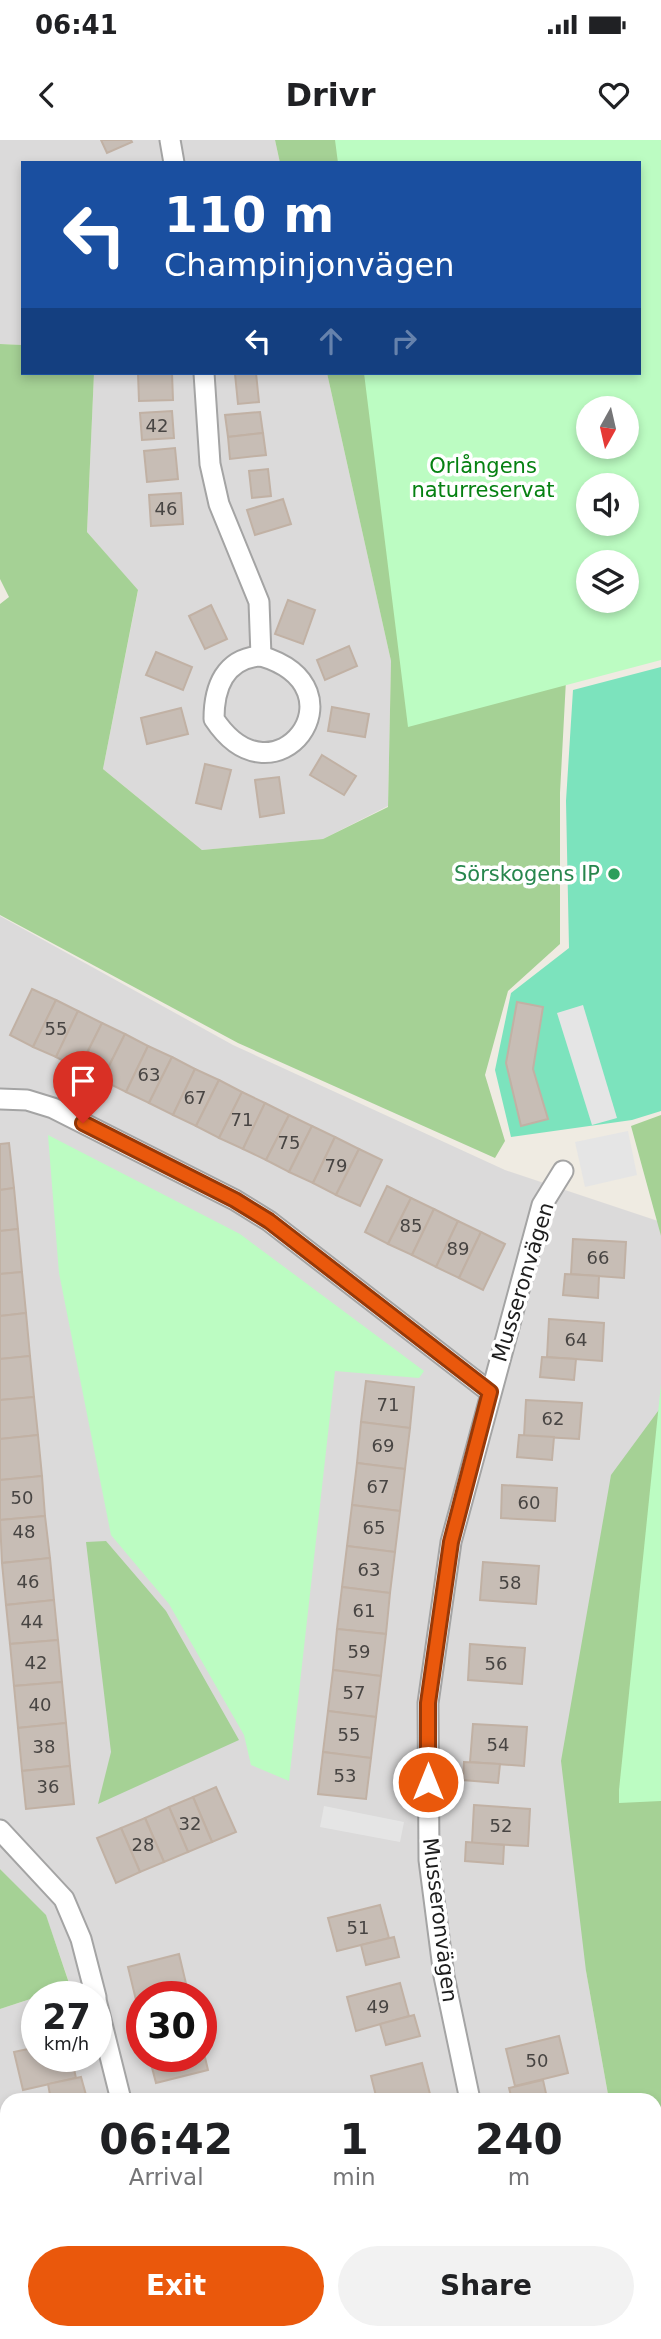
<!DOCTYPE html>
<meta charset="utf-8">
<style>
body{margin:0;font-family:"DejaVu Sans",sans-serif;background:#f2f2f2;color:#202124;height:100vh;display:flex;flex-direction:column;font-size:26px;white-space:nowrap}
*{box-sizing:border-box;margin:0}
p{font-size:23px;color:#757577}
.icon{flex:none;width:38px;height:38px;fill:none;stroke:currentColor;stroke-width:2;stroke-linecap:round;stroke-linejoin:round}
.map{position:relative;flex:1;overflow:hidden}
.drawer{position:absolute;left:0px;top:1953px;width:662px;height:247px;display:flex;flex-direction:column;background:#fff;border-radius:21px 21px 0 0;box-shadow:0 4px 10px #0003}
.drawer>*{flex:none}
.banner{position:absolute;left:21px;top:21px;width:620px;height:214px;border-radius:0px;box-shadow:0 4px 10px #0003;background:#1a4fa0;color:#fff;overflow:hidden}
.needle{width:46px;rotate:188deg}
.fabs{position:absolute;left:576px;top:256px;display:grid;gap:14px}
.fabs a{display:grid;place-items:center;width:63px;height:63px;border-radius:50%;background:#fff;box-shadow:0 4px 10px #0003;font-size:35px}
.speed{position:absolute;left:21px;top:1841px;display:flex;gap:14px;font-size:35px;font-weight:700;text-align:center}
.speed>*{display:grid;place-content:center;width:91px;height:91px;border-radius:50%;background:#fff;box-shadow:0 4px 10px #0003;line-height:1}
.speed small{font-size:18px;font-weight:400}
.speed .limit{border:10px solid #d22;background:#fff;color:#111}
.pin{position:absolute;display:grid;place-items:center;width:60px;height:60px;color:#fff;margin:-72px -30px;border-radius:50% 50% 50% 0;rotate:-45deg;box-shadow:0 0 7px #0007}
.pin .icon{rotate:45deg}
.me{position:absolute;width:77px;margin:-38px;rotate:0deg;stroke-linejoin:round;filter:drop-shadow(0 0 5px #0008)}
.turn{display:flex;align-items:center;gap:24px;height:147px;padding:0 28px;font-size:32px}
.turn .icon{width:91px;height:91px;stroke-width:2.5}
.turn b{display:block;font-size:49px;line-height:60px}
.lanes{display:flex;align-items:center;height:66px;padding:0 28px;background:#0003;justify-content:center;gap:35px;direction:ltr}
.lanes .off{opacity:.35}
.eta{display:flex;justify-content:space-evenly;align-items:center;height:119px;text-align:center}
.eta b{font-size:42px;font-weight:700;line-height:49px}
.cta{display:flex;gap:14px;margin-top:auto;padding:14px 28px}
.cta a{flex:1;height:80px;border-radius:42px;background:#ea580c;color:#fff;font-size:28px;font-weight:700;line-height:80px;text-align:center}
.cta a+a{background:#f2f2f2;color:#202124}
.status{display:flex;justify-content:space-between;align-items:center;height:49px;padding:0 35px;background:#fff;direction:ltr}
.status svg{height:19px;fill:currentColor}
header{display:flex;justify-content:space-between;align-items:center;height:91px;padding:0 28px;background:#fff;font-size:32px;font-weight:700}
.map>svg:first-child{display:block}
.residential{fill:#dbdada;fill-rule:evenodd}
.forest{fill:#a5d195;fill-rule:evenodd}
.park{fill:#bcfcc2;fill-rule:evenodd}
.pitch{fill:#7ce3bd}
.parking{fill:#e5e5e5}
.building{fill:#c7bdb5;stroke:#c1b1a4;stroke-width:2}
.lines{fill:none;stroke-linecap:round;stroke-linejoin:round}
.street-casing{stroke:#a4a4a4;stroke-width:23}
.street{stroke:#fff;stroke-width:19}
.route-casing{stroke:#983908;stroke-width:18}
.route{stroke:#ea580c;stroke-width:12}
.leisure-dot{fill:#2e9e5b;stroke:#fff;stroke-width:2.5}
.labels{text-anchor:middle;stroke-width:7;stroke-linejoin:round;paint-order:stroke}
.number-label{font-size:18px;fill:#484543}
.park-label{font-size:21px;fill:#068112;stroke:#fff}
.leisure-label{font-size:21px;fill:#27864d;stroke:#fff;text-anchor:end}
.street-label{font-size:21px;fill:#1d1d1d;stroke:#fff}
</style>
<div class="status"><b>06:41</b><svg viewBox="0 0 49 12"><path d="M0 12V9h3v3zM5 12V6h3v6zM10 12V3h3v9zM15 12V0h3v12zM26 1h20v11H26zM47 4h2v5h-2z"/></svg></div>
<header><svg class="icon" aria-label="back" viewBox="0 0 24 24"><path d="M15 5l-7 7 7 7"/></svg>Drivr<svg class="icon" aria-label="heart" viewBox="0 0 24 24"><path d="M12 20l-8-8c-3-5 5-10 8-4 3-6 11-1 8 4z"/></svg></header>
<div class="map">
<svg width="661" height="2199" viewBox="0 0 661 2199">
<rect width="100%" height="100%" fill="#efebe2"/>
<g class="residential">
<path d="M 0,0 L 275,0 L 280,23 L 23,23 L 23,205 L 0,204 Z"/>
<path d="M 94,233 L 327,233 L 391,521 L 388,666 L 323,699 L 202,710 L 103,629 L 138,451 L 87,392 Z"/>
<path d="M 0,776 L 233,905 L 505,1030 L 658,1081 L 661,1096 L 661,1267 L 586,1831 L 609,1960 L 7,1960 L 7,2024 L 0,1998 L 0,1869 L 37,1857 L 37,1916 L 96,1916 L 96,1857 L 38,1857 L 70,1845 L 46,1776 L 0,1729 ZM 142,1857 L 201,1857 L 201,1916 L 142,1916 Z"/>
<path d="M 655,2171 L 661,2199 L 53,2199 L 51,2193 L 654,2193 Z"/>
</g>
<g class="forest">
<path d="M 275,0 L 661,0 L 661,514 L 566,540 L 560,653 L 560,804 L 508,851 L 485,935 L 505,1001 L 495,1018 L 238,903 L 0,775 L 0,464 L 9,457 L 0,439 L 0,204 L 23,205 L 23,233 L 94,233 L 87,392 L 138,450 L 103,629 L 202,710 L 323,699 L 388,667 L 391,521 L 327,233 L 639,233 L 639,23 L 280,23 ZM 588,268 L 626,268 L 626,306 L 588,306 ZM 588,345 L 626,345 L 626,383 L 588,383 ZM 588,422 L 626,422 L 626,460 L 588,460 Z"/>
<path d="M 661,975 L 661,1096 L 631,986 Z"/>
<path d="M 661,1267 L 661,2197 L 654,2171 L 654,1960 L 609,1960 L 586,1831 L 561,1621 L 611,1335 Z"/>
<path d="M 106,1401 L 166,1471 L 239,1600 L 98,1664 L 111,1612 L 86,1402 Z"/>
<path d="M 0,1729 L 46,1775 L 70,1846 L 0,1869 Z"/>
<path d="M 0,1999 L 7,2025 L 7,2193 L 51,2193 L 53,2199 L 0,2199 Z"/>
</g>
<g class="park">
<path d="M 335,0 L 661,0 L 661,520 L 408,587 L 364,233 L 639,233 L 639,23 L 338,23 ZM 588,268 L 626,268 L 626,306 L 588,306 ZM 588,345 L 626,345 L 626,383 L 588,383 ZM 588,422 L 626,422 L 626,460 L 588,460 Z"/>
<path d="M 48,995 L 240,1094 L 424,1231 L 419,1238 L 335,1231 L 289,1641 L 251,1625 L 244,1595 L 169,1464 L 111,1395 L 59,1133 Z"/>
<path d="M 661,1244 L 661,1661 L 619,1663 L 619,1650 Z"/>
</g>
<path class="pitch" d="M 661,527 L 661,971 L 632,980 L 511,997 L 495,930 L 511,853 L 569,808 L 566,661 L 573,550 Z"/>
<g class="parking">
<path d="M 583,865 L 617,978 L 592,985 L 557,873 Z"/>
<path d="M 628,991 L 637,1035 L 585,1047 L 575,1002 Z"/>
<path d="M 324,1666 L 404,1682 L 400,1702 L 320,1687 Z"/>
</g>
<g class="building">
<path d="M 101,0 L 131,0 L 132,2 L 107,13 Z"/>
<path d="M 138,233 L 172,233 L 173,260 L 139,261 Z"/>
<path d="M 256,233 L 259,262 L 238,264 L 235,234 Z"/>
<path d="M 172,271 L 174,298 L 142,300 L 140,273 Z"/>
<path d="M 260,272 L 263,293 L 228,297 L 225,275 Z"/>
<path d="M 263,293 L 266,315 L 230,319 L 228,297 Z"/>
<path d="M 175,308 L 178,339 L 147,342 L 144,311 Z"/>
<path d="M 268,329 L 271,356 L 252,358 L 249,331 Z"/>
<path d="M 181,353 L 183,384 L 151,386 L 149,355 Z"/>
<path d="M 283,359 L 291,384 L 255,395 L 247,370 Z"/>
<path d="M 288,460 L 315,470 L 303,504 L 275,494 Z"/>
<path d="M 211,465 L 227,499 L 205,509 L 189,476 Z"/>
<path d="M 349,506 L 357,526 L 325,540 L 317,520 Z"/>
<path d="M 156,512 L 192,527 L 183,550 L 146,535 Z"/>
<path d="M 332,567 L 369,574 L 365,597 L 328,591 Z"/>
<path d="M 181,568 L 188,594 L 147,604 L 141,578 Z"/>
<path d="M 322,615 L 356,636 L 344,655 L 310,635 Z"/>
<path d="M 205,624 L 231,630 L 221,669 L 196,663 Z"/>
<path d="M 279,637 L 284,673 L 260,677 L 255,640 Z"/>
<path d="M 32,849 L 56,860 L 33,907 L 10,895 Z"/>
<path d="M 56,860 L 78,871 L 56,917 L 33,907 Z"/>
<path d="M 517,862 L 543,867 L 533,929 L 548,979 L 521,986 L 506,923 Z"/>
<path d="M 78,871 L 102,883 L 79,929 L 56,917 Z"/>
<path d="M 102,883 L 125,894 L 102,940 L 79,929 Z"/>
<path d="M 125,894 L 148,906 L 126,952 L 102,940 Z"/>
<path d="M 148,906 L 172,917 L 149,963 L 126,952 Z"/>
<path d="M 172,917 L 195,929 L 173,975 L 149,963 Z"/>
<path d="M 195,929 L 219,940 L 196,986 L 173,975 Z"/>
<path d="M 219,940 L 242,952 L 219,998 L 196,986 Z"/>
<path d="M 242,952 L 265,963 L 243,1009 L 219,998 Z"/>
<path d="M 265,963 L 289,975 L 266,1020 L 243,1009 Z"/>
<path d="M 289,975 L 312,986 L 289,1032 L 266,1020 Z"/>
<path d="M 312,986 L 335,997 L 313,1043 L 289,1032 Z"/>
<path d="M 335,997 L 359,1009 L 336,1055 L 313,1043 Z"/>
<path d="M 9,1003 L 14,1048 L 0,1050 L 0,1004 Z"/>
<path d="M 359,1009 L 382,1020 L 360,1066 L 336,1055 Z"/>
<path d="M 387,1046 L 411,1058 L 388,1104 L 365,1092 Z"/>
<path d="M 14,1048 L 18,1089 L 0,1091 L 0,1050 Z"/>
<path d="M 411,1058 L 434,1069 L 412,1115 L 388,1104 Z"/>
<path d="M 434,1069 L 458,1081 L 436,1127 L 412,1115 Z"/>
<path d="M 458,1081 L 481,1092 L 459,1138 L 436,1127 Z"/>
<path d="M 18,1089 L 22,1132 L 0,1134 L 0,1091 Z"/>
<path d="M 481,1092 L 505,1104 L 483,1150 L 459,1138 Z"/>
<path d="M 573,1099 L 626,1102 L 624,1138 L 571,1134 Z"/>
<path d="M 22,1132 L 26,1173 L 0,1176 L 0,1134 Z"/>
<path d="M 565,1134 L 599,1136 L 598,1158 L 563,1155 Z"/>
<path d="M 26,1173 L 30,1216 L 0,1219 L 0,1176 Z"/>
<path d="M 549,1179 L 604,1183 L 602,1221 L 547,1217 Z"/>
<path d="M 30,1216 L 34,1257 L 0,1260 L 0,1219 Z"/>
<path d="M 542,1217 L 576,1219 L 574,1240 L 540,1237 Z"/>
<path d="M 366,1241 L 414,1247 L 410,1288 L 361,1282 Z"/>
<path d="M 34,1257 L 38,1295 L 0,1299 L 0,1260 Z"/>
<path d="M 526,1260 L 582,1263 L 579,1299 L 524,1296 Z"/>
<path d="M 361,1282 L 410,1288 L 405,1329 L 357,1323 Z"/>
<path d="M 38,1295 L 42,1336 L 0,1340 L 0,1299 Z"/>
<path d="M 519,1295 L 554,1297 L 552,1320 L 517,1317 Z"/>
<path d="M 357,1323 L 405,1329 L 400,1371 L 352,1365 Z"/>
<path d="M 42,1336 L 45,1376 L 0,1380 L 0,1340 Z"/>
<path d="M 502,1345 L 557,1348 L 555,1381 L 501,1378 Z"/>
<path d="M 352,1365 L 400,1371 L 395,1412 L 347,1406 Z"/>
<path d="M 45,1376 L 50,1418 L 2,1423 L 0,1380 Z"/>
<path d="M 347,1406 L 395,1412 L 390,1453 L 342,1447 Z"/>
<path d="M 50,1418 L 54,1460 L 6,1465 L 2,1423 Z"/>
<path d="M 483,1422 L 539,1426 L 536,1464 L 480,1460 Z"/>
<path d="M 342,1447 L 390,1453 L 386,1494 L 337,1489 Z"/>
<path d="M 54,1460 L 58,1500 L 10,1504 L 6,1465 Z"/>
<path d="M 337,1489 L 386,1494 L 381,1536 L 333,1530 Z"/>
<path d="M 58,1500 L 62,1542 L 14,1546 L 10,1504 Z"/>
<path d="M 470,1504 L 525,1508 L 522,1544 L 468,1540 Z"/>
<path d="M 333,1530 L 381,1536 L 376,1577 L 328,1571 Z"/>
<path d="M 62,1542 L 66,1583 L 18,1588 L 14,1546 Z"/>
<path d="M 328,1571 L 376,1577 L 371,1618 L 323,1612 Z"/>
<path d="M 66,1583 L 70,1626 L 22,1631 L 18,1588 Z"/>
<path d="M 473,1584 L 527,1587 L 524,1626 L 470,1622 Z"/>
<path d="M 323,1612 L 371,1618 L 366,1659 L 318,1654 Z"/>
<path d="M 464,1622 L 500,1624 L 498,1643 L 463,1640 Z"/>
<path d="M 70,1626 L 74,1664 L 26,1669 L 22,1631 Z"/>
<path d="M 216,1647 L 236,1692 L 212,1702 L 193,1657 Z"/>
<path d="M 193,1657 L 212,1702 L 188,1712 L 169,1667 Z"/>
<path d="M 474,1665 L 530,1669 L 528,1706 L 472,1703 Z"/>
<path d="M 169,1667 L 188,1712 L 164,1722 L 145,1678 Z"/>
<path d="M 145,1678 L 164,1722 L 140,1732 L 121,1688 Z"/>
<path d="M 121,1688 L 140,1732 L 116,1743 L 97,1698 Z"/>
<path d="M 466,1702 L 504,1705 L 503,1724 L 465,1721 Z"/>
<path d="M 380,1765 L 389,1798 L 337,1811 L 328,1778 Z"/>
<path d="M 394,1797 L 399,1817 L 366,1825 L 361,1805 Z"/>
<path d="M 179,1814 L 188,1852 L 167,1857 L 142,1857 L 142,1863 L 137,1864 L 128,1827 Z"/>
<path d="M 400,1843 L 409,1876 L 356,1891 L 347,1857 Z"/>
<path d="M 414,1875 L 420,1896 L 386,1905 L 380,1884 Z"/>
<path d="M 559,1896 L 568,1933 L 515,1946 L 506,1909 Z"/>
<path d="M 201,1901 L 208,1930 L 156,1943 L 149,1916 L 201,1916 Z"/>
<path d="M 37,1907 L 37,1916 L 71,1916 L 76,1938 L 23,1950 L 14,1912 Z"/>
<path d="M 422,1923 L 431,1958 L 377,1960 L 371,1936 Z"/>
<path d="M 81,1937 L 86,1955 L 51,1960 L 48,1944 Z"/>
<path d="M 543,1940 L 547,1958 L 512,1960 L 509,1948 Z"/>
<path d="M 82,2193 L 134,2193 L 136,2199 L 83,2199 Z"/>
<path d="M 432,2193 L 487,2193 L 489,2199 L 434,2199 Z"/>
</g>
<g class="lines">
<defs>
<g id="street">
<path d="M 170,0 L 174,23"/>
<path d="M 204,233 L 210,324 L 219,364 L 259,462 L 261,516"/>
<path d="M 261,516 C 368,548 275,671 214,579 C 214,547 225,518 261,516 Z"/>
<path d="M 0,959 L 27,960 L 53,968 L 235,1060 L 269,1081 L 490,1252"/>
<path d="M 0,1690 L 64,1759 L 81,1799 L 96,1857"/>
<path d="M 96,1860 L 121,1960"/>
<path d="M 470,1960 L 444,1836 L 429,1720 L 428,1563 L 451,1402 L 542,1065 L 563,1031"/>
<path d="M 178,2193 L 180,2199"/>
<path d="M 527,2193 L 529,2199"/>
</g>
</defs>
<use href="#street" class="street-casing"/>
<use href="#street" class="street"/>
</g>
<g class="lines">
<defs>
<path id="route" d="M 83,983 L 235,1060 L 269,1081 L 490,1252 L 451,1402 L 428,1563 L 428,1642"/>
</defs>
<use href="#route" class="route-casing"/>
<use href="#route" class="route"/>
</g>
<circle class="leisure-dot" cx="614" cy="734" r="7"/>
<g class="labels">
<g class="number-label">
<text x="157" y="292">42</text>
<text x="166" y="375">46</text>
<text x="56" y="895">55</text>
<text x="149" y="941">63</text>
<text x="195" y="964">67</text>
<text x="242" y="986">71</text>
<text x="289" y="1009">75</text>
<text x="336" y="1032">79</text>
<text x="411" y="1092">85</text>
<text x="458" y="1115">89</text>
<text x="598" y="1124">66</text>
<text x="576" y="1206">64</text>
<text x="388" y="1271">71</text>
<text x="553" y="1285">62</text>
<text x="383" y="1312">69</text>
<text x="378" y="1353">67</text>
<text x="22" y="1364">50</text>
<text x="529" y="1369">60</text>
<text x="374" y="1394">65</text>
<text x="24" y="1398">48</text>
<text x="369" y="1436">63</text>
<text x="28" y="1448">46</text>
<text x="510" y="1449">58</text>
<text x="364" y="1477">61</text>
<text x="32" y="1488">44</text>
<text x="359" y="1518">59</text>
<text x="36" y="1529">42</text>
<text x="496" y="1530">56</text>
<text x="354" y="1559">57</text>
<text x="40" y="1571">40</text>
<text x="349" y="1601">55</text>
<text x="498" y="1611">54</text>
<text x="44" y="1613">38</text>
<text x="345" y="1642">53</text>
<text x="48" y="1653">36</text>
<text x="190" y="1690">32</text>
<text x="501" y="1692">52</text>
<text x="143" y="1711">28</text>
<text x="358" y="1794">51</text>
<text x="378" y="1873">49</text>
<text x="537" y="1927">50</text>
</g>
<g class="park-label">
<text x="483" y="333">Orlångens<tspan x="483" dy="24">naturreservat</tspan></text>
</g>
<g class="leisure-label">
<text x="600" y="741">Sörskogens IP</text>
</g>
<g class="street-label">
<text transform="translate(523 1142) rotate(-73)" y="7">Musseronvägen</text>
<text transform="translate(440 1780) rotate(83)" y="7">Musseronvägen</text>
</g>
</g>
</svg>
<div class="fabs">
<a><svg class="needle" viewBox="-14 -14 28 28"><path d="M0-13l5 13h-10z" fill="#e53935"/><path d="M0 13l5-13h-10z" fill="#757577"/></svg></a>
<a><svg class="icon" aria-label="sound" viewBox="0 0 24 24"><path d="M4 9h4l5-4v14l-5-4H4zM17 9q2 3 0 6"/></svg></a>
<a><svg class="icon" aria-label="layers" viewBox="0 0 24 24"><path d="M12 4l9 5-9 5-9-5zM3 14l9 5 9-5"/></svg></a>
</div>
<div class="speed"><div>27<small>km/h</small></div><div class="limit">30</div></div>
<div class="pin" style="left:83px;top:983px;background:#d93025"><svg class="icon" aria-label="arrive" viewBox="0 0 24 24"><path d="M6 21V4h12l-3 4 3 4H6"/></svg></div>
<svg class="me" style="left:428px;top:1642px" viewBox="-20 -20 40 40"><circle r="17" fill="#ea580c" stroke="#fff" stroke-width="3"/><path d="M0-11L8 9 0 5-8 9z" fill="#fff"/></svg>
<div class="banner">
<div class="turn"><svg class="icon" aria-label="left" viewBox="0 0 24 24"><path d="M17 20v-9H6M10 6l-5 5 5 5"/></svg><div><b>110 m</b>Champinjonvägen</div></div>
<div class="lanes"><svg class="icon" aria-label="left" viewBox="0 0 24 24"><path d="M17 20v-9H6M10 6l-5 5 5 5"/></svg><svg class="icon off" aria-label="ahead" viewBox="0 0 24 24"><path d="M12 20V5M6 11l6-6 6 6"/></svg><svg class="icon off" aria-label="right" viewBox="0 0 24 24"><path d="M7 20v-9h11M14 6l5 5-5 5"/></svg></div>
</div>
<section class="drawer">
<div class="eta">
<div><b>06:42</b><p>Arrival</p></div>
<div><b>1</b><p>min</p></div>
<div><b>240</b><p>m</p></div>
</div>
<div class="cta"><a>Exit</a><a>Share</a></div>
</section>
</div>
